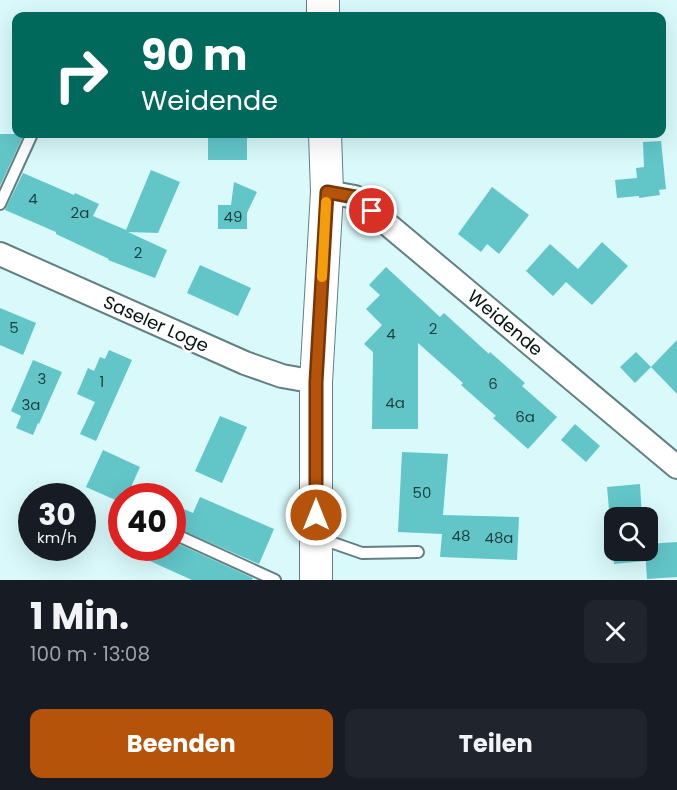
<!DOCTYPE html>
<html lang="de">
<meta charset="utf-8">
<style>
body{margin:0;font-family:Poppins,sans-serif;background:#20242c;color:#f1f3f6;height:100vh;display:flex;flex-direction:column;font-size:22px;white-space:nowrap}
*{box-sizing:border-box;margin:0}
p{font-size:20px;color:#9ea1a6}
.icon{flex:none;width:33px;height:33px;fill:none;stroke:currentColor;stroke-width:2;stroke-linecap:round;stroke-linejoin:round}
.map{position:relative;height:580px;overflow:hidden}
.details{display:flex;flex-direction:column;background:#171b24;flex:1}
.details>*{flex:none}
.hud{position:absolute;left:12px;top:12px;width:654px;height:126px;border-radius:12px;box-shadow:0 6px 24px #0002;background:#00695c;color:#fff;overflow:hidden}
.fabs{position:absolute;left:604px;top:507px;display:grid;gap:12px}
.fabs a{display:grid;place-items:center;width:54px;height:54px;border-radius:12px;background:#171b24;box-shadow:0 6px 24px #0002;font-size:30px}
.speed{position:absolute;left:18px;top:483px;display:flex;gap:12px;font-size:30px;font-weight:700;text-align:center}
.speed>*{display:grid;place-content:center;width:78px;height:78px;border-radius:50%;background:#171b24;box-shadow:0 6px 24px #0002;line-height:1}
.speed small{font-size:15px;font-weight:400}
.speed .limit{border:9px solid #d22;background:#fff;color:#111}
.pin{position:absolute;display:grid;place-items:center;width:51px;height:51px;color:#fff;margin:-26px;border:3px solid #fff;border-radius:50%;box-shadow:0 2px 6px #0007}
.me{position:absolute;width:66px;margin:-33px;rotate:0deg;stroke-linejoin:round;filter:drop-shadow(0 0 4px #0008)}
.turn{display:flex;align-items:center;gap:21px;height:126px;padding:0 30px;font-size:27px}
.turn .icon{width:78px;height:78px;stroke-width:2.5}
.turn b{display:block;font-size:42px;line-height:51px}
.round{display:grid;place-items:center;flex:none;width:63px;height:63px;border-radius:12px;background:#20242c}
.overview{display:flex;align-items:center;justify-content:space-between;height:102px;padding:0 30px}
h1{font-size:36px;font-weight:700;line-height:45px}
.primary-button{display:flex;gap:12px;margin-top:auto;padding:12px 30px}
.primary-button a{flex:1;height:69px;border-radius:12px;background:#b45309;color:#fff;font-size:24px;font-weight:700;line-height:69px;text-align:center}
.primary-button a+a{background:#20242c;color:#f1f3f6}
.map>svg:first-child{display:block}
.building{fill:#62c6c9}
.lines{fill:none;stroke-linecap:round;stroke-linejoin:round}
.lane-casing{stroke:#628081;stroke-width:14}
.street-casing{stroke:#628081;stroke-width:26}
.secondary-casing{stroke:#628081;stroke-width:34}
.lane{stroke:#fff;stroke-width:10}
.street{stroke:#fff;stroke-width:22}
.secondary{stroke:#fff;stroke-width:32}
.route-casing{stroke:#753606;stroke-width:15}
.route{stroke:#b45309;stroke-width:10}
.slow{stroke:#f59e0b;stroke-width:10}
.labels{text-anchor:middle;stroke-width:5;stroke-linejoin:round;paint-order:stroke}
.number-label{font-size:15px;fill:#1e3f40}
.street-label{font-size:18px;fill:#071212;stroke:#fff}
</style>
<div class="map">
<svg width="677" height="580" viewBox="0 0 677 580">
<rect width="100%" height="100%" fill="#d9f9fa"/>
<g class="building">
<path d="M 0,134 L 24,134 L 0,186 Z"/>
<rect x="208" y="134" width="39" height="26"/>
<path d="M 661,141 L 666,189 L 659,190 L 660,195 L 639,198 L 639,196 L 617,198 L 615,180 L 637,178 L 636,168 L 644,167 L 643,142 Z"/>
<path d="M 151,170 L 180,182 L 158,233 L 128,232 L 167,250 L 155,278 L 108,260 L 109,259 L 56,234 L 56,232 L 5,210 L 23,173 L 74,195 L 75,193 L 99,204 L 93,216 L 126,230 Z"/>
<path d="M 234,182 L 257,192 L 247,213 L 247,229 L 218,229 L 218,205 L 231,205 Z"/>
<path d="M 492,187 L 529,215 L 499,254 L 487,244 L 481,252 L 458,234 Z"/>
<path d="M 602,242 L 628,266 L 592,305 L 566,282 L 553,296 L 526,271 L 550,244 L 578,269 Z"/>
<path d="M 200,265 L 251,288 L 238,316 L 187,293 Z"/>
<path d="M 386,267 L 440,317 L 444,313 L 489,354 L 490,352 L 525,383 L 522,386 L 557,417 L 528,449 L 493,418 L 496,416 L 461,385 L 463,383 L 418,343 L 418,429 L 372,429 L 373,352 L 364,344 L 382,325 L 366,309 L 380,295 L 369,285 Z"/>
<path d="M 0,308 L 36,323 L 23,355 L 0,345 Z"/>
<path d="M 677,340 L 677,394 L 651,367 Z"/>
<path d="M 109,350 L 132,360 L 96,441 L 80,434 L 95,402 L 77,394 L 88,368 L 94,371 L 100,357 L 105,359 Z"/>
<path d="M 636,352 L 651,367 L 635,383 L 620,367 Z"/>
<path d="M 33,360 L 62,372 L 39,424 L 38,423 L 33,435 L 16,428 L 21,416 L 11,411 Z"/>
<path d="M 220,416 L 247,427 L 222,483 L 195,471 Z"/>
<path d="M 575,424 L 600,446 L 586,462 L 561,440 Z"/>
<path d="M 103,450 L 140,467 L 127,496 L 122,496 L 122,503 L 86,487 Z"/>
<path d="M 402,452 L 448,454 L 443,515 L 519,517 L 517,560 L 440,557 L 442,534 L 398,532 Z"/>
<path d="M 640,484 L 642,518 L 615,518 L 615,550 L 645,550 L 645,561 L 614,564 L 607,487 Z"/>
<path d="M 200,497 L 274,529 L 259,564 L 172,526 L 172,504 L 193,513 Z"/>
<path d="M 172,541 L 253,578 L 252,580 L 192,580 L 121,548 L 172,548 Z"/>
<path d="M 677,542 L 677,577 L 647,579 L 645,550 L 648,550 L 648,544 Z"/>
</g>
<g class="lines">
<defs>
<g id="lane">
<path d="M 0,204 L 32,134"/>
<path d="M 172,533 L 275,580"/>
<path d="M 319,538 L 362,553 L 418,552"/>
</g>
<g id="street">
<path d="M 327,192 L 355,197 L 677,467"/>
<path d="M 0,254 L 245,363 L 282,376 L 316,382"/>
</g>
<g id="secondary">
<path d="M 323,0 L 323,16"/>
<path d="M 316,580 L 316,382 L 327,192 L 325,134"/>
</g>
</defs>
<use href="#lane" class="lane-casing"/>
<use href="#street" class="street-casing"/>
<use href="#secondary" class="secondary-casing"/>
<use href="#lane" class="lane"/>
<use href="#street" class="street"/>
<use href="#secondary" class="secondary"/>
</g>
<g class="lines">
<defs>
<path id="route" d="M 316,515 L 316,382 L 327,192 L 355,197 L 372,211"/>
</defs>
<use href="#route" class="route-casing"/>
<use href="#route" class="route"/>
<path class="slow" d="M 322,277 L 326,202"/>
</g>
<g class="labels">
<g class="number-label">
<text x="33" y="204">4</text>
<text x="80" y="218">2a</text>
<text x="233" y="222">49</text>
<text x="138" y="258">2</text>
<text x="14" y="333">5</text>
<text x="433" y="334">2</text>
<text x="391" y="339">4</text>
<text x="42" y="384">3</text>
<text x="102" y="387">1</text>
<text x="493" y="389">6</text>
<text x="395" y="408">4a</text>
<text x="31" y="410">3a</text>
<text x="525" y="422">6a</text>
<text x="422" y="498">50</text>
<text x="461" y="541">48</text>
<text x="499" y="543">48a</text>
</g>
<g class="street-label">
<text transform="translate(505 323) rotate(40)" y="6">Weidende</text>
<text transform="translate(156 324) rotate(24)" y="6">Saseler Loge</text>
</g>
</g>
</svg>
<div class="fabs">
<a><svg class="icon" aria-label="search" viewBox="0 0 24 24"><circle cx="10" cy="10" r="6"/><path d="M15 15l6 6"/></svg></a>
</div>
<div class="speed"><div>30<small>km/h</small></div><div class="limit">40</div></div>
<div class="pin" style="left:372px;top:211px;background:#d93025"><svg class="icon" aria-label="arrive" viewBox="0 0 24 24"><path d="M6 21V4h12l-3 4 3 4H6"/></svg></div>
<svg class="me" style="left:316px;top:515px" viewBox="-20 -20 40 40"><circle r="17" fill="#b45309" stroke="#fff" stroke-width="3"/><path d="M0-11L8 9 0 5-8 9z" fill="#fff"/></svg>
<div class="hud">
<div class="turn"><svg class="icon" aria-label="right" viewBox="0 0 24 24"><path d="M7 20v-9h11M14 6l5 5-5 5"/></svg><div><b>90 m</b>Weidende</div></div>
</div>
</div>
<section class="details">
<div class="overview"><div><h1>1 Min.</h1><p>100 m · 13:08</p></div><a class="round"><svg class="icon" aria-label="close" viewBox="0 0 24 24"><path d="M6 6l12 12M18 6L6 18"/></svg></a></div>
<div class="primary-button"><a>Beenden</a><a>Teilen</a></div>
</section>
